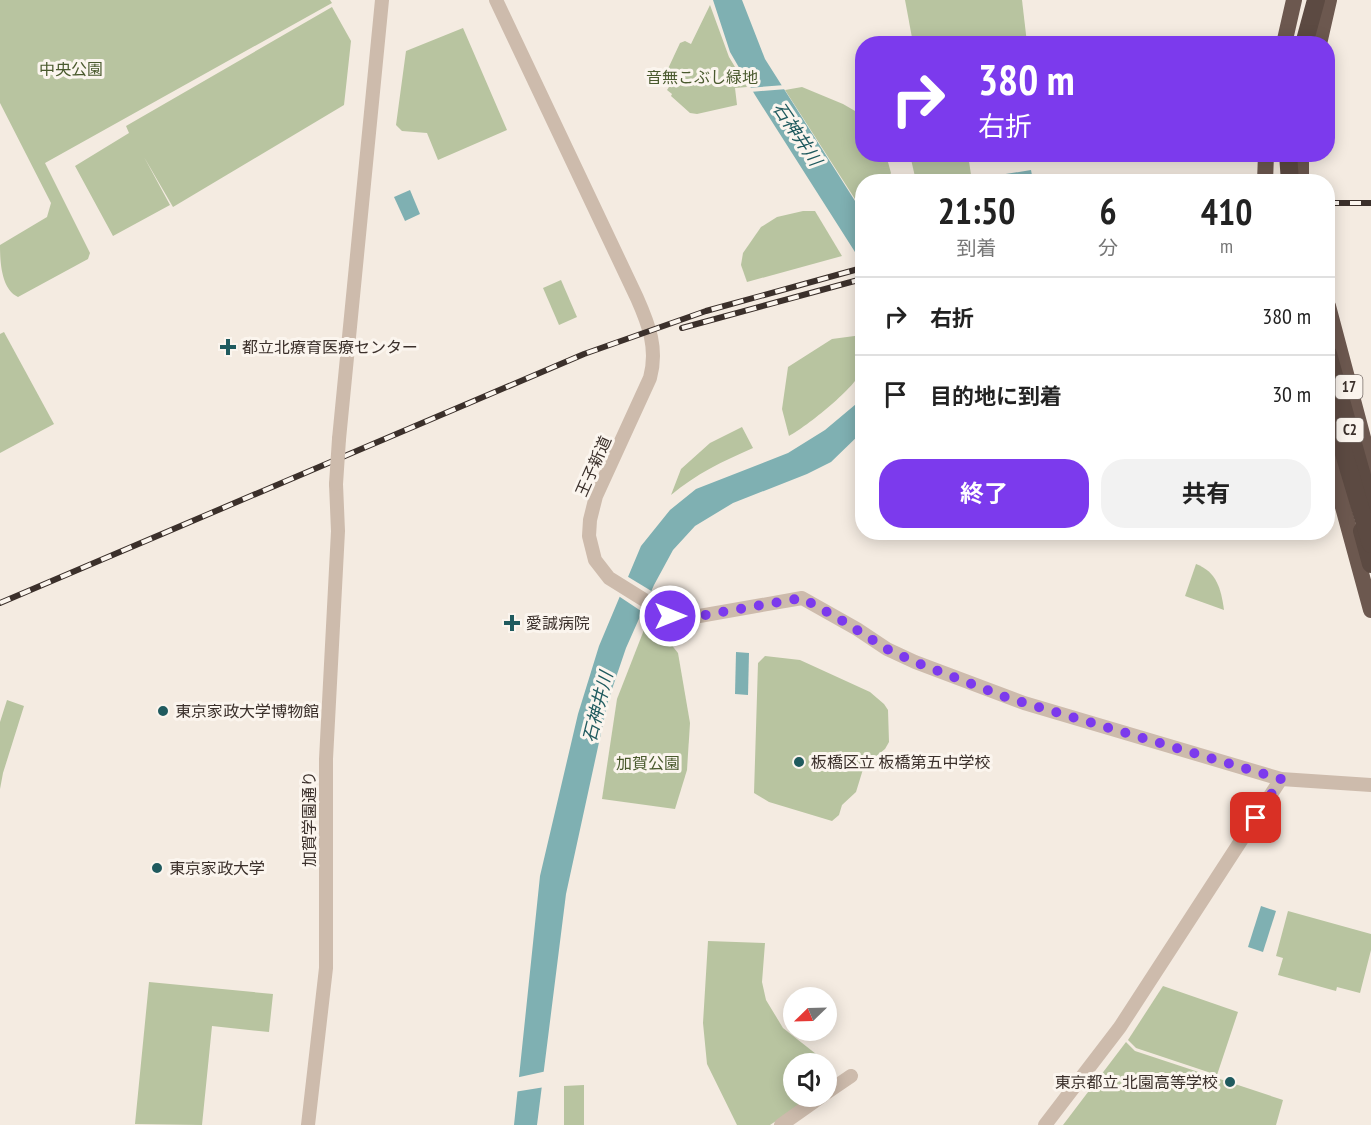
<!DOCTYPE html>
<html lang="ja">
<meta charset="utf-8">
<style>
body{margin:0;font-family:"PT Sans Narrow","Noto Sans JP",sans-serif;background:#f2f2f2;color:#222;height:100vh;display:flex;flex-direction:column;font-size:22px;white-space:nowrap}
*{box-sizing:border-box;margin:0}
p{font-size:20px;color:#767676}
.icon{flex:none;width:33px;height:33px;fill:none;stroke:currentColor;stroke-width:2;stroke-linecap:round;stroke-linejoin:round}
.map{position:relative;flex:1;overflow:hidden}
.sheet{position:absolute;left:855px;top:174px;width:480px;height:366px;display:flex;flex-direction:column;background:#fff;border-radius:24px;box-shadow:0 3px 15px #0003}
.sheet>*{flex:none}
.banner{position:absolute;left:855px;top:36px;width:480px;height:126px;border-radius:24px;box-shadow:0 3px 15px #0003;background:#7c3aed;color:#fff;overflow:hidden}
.needle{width:39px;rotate:247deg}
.buttons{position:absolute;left:783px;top:987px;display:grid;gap:12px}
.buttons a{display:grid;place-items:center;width:54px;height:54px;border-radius:50%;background:#fff;box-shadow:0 3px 15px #0003;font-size:30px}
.pin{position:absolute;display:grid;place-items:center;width:51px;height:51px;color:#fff;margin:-26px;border-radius:12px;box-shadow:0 3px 9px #0006}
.me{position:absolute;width:66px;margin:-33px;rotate:90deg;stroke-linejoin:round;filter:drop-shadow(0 0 4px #0008)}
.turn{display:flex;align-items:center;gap:21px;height:126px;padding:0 24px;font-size:27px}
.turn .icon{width:78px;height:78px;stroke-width:2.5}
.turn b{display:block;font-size:42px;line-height:51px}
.eta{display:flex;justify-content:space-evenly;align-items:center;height:102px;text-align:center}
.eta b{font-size:36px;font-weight:700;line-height:42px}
.button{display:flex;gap:12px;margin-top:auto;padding:12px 24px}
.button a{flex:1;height:69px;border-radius:24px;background:#7c3aed;color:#fff;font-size:24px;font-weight:700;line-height:69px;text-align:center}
.button a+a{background:#f2f2f2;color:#222}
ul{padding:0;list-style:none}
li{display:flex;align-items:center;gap:18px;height:78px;padding:0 24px;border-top:2px solid #e0e0e0}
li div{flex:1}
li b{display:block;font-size:22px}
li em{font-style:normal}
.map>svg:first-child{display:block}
.green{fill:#b8c4a0}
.water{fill:#7fb0b2}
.pier{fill:#f4ebe1}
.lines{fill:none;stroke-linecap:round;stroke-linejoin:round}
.tertiary{stroke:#cdbbac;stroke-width:14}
.trunk{stroke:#6c584f;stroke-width:16}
.motorway{stroke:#5c4a42;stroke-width:18}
.rail-casing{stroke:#3b302b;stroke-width:6}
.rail{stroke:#fbf5ee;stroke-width:4;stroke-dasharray:11;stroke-linecap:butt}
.tertiary-bridge{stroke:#cdbbac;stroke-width:14}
.motorway-bridge{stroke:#5c4a42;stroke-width:18}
.route{stroke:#7c3aed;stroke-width:10;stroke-dasharray:0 18}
.poi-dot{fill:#1f5a5e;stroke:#fbf5ee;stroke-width:2}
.labels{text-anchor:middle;stroke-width:6;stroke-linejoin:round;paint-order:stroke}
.shield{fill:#fbf5ee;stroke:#756b66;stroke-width:1.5}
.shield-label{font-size:15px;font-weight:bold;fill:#3b302b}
.park-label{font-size:16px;fill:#4a5a2e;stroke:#fbf5ee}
.poi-label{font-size:16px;fill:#3b302b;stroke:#fbf5ee;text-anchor:start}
.street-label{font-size:16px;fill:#3b302b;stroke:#fbf5ee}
.water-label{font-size:18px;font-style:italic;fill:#1f5a5e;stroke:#fbf5ee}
</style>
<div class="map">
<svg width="1371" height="1125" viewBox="0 0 1371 1125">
<rect width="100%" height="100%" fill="#f4ebe1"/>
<g class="green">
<path d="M 0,0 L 330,0 L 332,3 L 45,163 L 90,253 L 88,259 L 18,297 C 1,289 0,261 0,245 L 47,217 L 51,203 L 0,103 Z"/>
<path d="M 905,0 L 1022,0 L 1027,43 L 913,43 Z"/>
<path d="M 710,5 L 729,57 L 747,87 L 735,88 L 737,105 L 697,114 L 690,113 L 671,96 L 672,94 L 667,90 L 669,87 L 665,83 L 666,73 L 680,43 L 685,41 L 691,44 Z"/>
<path d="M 332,7 L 351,41 L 344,105 L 173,207 L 144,157 L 170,205 L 113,236 L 75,166 L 129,133 L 126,126 Z"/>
<path d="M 463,28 L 507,130 L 438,160 L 427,133 L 402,131 L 396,125 L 406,51 Z"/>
<path d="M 802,87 L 843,104 L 862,115 L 862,154 L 886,155 L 891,173 L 887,181 L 862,182 L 862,196 L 855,199 L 785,90 Z"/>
<path d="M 910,155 L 968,155 L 972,181 L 916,181 Z"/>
<path d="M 803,211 L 815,211 L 842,256 L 747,282 L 741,265 L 743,253 L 761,227 L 777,217 Z"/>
<path d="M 561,280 L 577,317 L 559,325 L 543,288 Z"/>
<path d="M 4,332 L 54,424 L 0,453 L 0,334 Z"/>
<path d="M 862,335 C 863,346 865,359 862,369 C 858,386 806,427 789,436 L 782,409 L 788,367 L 832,339 Z"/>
<path d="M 742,427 L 753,448 C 723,461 696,474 671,495 L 681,469 L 710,443 Z"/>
<path d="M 1196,564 C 1217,572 1221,589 1224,610 L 1185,596 Z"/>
<path d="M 649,617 L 678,653 L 690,723 L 687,770 L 675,809 L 602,799 L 617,699 Z"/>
<path d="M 765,656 L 800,660 L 870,692 L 884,704 L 888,710 L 889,742 L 885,749 L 864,766 L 856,792 L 842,805 L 839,815 L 832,821 L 769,802 L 754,793 L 758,663 Z"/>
<path d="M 7,700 L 24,706 L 3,773 L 0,789 L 0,722 Z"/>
<path d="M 1288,911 L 1371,934 L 1371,950 L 1360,993 L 1337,987 L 1336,991 L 1278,975 L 1283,958 L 1276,956 Z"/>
<path d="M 708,941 L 765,943 L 762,982 L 766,1000 L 783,1028 L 830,1065 L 835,1079 L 827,1087 L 826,1064 L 794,1064 L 794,1096 L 812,1097 L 770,1125 L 737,1125 L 707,1064 L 703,1023 Z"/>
<path d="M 149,982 L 273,994 L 269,1032 L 212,1026 L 202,1125 L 135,1124 Z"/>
<path d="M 1163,986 L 1238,1012 L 1217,1075 L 1136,1048 L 1128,1040 Z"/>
<path d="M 1126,1042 L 1135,1051 L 1283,1100 L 1276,1125 L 1063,1125 Z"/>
<path d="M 584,1085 L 584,1125 L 564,1125 L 564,1086 Z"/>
</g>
<g class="water">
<path d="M 713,0 L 742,0 L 765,59 L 862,212 L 862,263 L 755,95 L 730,52 Z"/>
<path d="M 1031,170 L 1033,181 L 988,181 L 987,177 Z"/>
<path d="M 410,190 L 420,214 L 405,221 L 394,197 Z"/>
<path d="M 862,399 L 862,432 L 831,462 L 807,474 L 733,503 L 695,526 L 673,550 L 654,585 L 626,648 L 608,701 L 576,848 L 566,894 L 537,1125 L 514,1125 L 540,876 L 578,714 L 599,646 L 641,546 L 670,510 L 696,489 L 788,453 L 825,430 Z"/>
<path d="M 736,652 L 749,653 L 748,695 L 735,694 Z"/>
<path d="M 1261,906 L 1276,911 L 1263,952 L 1248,947 Z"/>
</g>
<g class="pier">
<path d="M 785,85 L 787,89 L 750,92 L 747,88 Z"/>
<path d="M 625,575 L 653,592 L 644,613 L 617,595 Z"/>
<path d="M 547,1071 L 545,1087 L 514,1092 L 515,1078 Z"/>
</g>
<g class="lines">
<g class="tertiary">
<path d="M 496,0 L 637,298 C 649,325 658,349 650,378 L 596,496 L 590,520 L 589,536 L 595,560 L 609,578 L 670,616 L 688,618 L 802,598 L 857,629 L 887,649 L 915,662 L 1024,703 L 1281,779 L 1371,785"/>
<path d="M 339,439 L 382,0"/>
<path d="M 826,1093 L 851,1076"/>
<path d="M 308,1125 L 326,968 L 326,759 L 338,531 L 336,484"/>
<path d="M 781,1125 L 822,1096"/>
<path d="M 1045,1125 L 1120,1027 L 1281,779"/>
</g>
<g class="trunk">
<path d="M 1284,44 L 1294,0"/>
<path d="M 1319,44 L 1329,0"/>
<path d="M 1301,154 L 1301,182"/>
<path d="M 1265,182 L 1266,154"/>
<path d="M 1328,306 L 1371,468"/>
<path d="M 1328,452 L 1371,610"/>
</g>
<g class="motorway">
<path d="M 1304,44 L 1316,0"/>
<path d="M 1288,154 L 1290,182"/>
<path d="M 1328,354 L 1371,508"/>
<path d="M 1362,531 L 1371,564"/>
</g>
<defs>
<g id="rail">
<path d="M 1328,203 L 1371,203"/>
<path d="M 682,328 L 862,279"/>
<path d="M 0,603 L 584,354 L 706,311 L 862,268"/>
</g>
</defs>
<use href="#rail" class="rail-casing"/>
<use href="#rail" class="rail"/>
<path class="tertiary-bridge" d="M 336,484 L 339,439"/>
<path class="motorway-bridge" d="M 1328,400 L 1371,544"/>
</g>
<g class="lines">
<path class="route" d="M 670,616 L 688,618 L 802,598 L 838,618 L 887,649 L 915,662 L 1008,698 L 1281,779 L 1256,818"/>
</g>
<g class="poi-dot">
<path d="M225 338h6v6h6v6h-6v6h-6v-6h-6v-6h6z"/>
<path d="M509 614h6v6h6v6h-6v6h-6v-6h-6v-6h6z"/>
<circle cx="163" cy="711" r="6"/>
<circle cx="799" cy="762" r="6"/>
<circle cx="157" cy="868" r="6"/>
<circle cx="1230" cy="1082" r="6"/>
</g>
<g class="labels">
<g class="shield">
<rect x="1335.5" y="375" width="27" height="24" rx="4.5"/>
<rect x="1336.5" y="418" width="27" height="24" rx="4.5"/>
</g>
<g class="shield-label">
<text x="1349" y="392">17</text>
<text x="1350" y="435">C2</text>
</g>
<g class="park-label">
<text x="71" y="75">中央公園</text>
<text x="702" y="83">音無こぶし緑地</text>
<text x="648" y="769">加賀公園</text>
</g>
<g class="poi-label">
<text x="242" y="353">都立北療育医療センター</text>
<text x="526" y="629">愛誠病院</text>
<text x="175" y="717">東京家政大学博物館</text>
<text x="811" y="768">板橋区立 板橋第五中学校</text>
<text x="169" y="874">東京家政大学</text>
<text x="1218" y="1088" text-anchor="end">東京都立 北園高等学校</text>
</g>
<g class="street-label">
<text transform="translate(593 466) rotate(-66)" y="6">王子新道</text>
<text transform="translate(309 819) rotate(-90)" y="6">加賀学園通り</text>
</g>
<g class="water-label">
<text transform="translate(797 134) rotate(56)" y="6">石神井川</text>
<text transform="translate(598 707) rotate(-76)" y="6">石神井川</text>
</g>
</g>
</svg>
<div class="buttons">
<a><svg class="needle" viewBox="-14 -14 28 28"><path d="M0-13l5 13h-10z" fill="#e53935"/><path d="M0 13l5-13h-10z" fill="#767676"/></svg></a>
<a><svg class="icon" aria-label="sound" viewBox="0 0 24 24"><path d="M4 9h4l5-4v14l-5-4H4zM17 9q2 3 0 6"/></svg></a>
</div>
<div class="pin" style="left:1256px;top:818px;background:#d93025"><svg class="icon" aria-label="arrive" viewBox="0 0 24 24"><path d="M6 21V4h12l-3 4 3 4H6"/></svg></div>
<svg class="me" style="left:670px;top:616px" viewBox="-20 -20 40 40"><circle r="17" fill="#7c3aed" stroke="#fff" stroke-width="3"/><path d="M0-11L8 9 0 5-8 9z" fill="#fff"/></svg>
<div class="banner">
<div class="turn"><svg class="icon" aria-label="right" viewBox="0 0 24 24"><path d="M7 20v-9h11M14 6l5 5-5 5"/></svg><div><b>380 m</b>右折</div></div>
</div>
<section class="sheet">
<div class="eta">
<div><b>21:50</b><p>到着</p></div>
<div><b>6</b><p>分</p></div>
<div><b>410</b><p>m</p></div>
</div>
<ul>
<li><svg class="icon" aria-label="right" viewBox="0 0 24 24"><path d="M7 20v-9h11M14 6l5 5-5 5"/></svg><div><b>右折</b></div><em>380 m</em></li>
<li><svg class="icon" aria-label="arrive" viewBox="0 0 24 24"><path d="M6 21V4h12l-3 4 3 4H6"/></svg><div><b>目的地に到着</b></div><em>30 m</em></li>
</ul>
<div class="button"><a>終了</a><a>共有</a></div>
</section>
</div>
